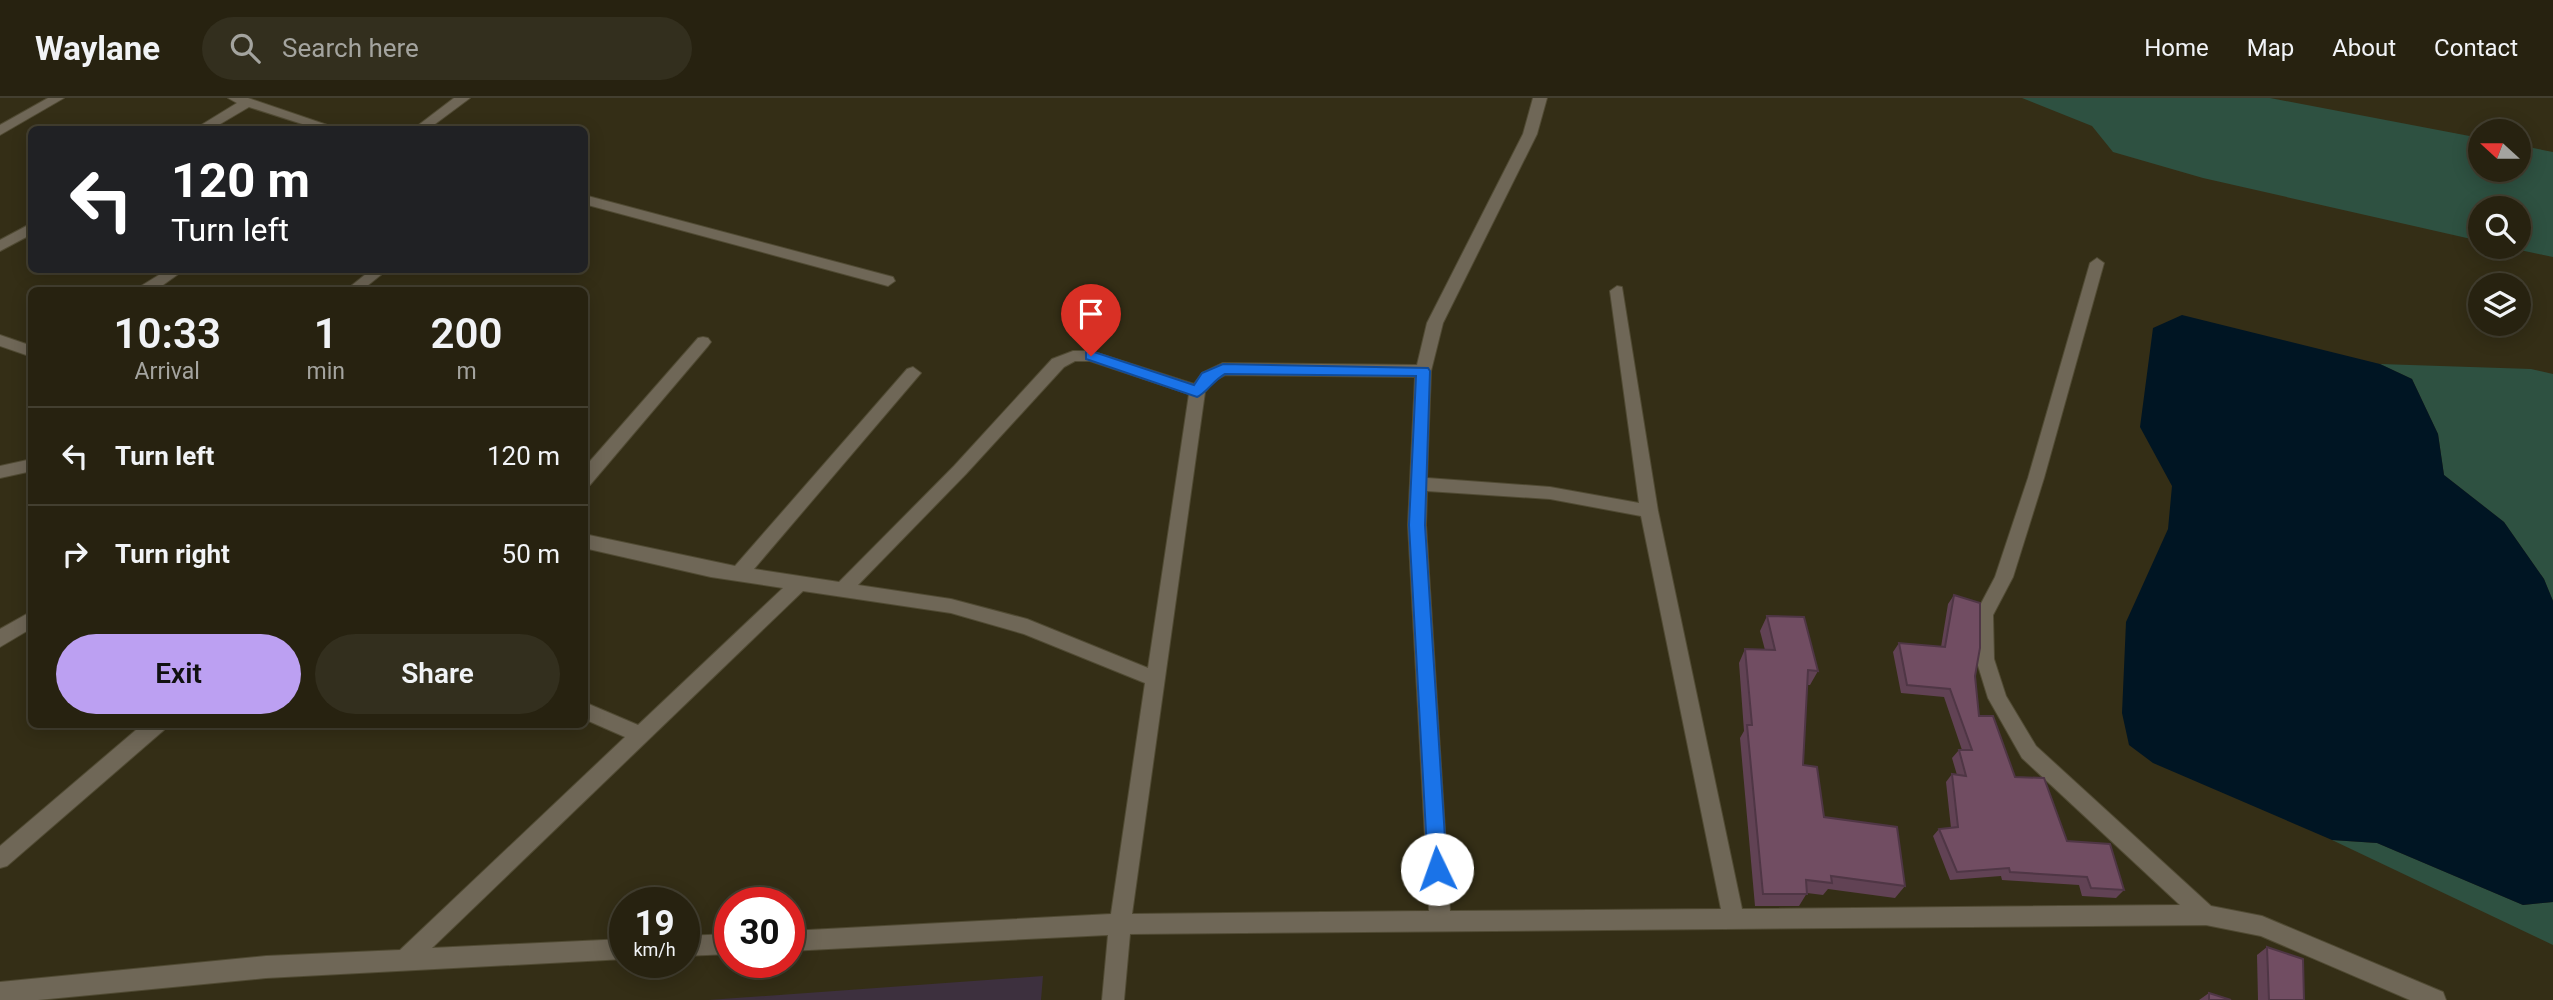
<!DOCTYPE html>
<style>
body{margin:0;font-family:Roboto,sans-serif;background:#332f1e;color:#f1f3f6;height:100vh;display:flex;flex-direction:column;font-size:26px;white-space:nowrap}
*{box-sizing:border-box;margin:0}
p{font-size:23px;color:#a4a49f}
.icon{flex:none;width:38px;height:38px;fill:none;stroke:currentColor;stroke-width:2;stroke-linecap:round;stroke-linejoin:round}
.map{position:relative;flex:1;overflow:hidden}
.panel{position:absolute;left:28px;top:189px;width:560px;height:441px;display:flex;flex-direction:column;background:#272210;border-radius:10px;box-shadow:0 4px 18px #0003,0 0 0 2px #433f30}
.panel>*{flex:none}
.guide{position:absolute;left:28px;top:28px;width:560px;height:147px;border-radius:10px;box-shadow:0 4px 18px #0003,0 0 0 2px #433f30;background:#202124;color:#fff;overflow:hidden}
.needle{width:46px;rotate:291deg}
.buttons{position:absolute;left:2468px;top:21px;display:grid;gap:14px}
.buttons a{display:grid;place-items:center;width:63px;height:63px;border-radius:50%;background:#272210;box-shadow:0 4px 18px #0003,0 0 0 2px #433f30;font-size:35px}
.speed{position:absolute;left:609px;top:789px;display:flex;gap:14px;font-size:35px;font-weight:700;text-align:center}
.speed>*{display:grid;place-content:center;width:91px;height:91px;border-radius:50%;background:#272210;box-shadow:0 4px 18px #0003,0 0 0 2px #433f30;line-height:1}
.speed small{font-size:18px;font-weight:400}
.speed .limit{border:10px solid #d22;background:#fff;color:#111}
.pin{position:absolute;display:grid;place-items:center;width:60px;height:60px;color:#fff;margin:-72px -30px;border-radius:50% 50% 50% 0;rotate:-45deg;box-shadow:0 0 7px #0007}
.pin .icon{rotate:45deg}
.me{position:absolute;width:77px;margin:-38px;rotate:357deg;stroke-linejoin:round;filter:drop-shadow(0 0 5px #0008)}
.turn{display:flex;align-items:center;gap:24px;height:147px;padding:0 28px;font-size:32px}
.turn .icon{width:91px;height:91px;stroke-width:2.5}
.turn b{display:block;font-size:49px;line-height:60px}
.eta{display:flex;justify-content:space-evenly;align-items:center;height:119px;text-align:center}
.eta b{font-size:42px;font-weight:600;line-height:49px}
.button{display:flex;gap:14px;margin-top:auto;padding:14px 28px}
.button a{flex:1;height:80px;border-radius:42px;background:#bca0f2;color:#111;font-size:28px;font-weight:600;line-height:80px;text-align:center}
.button a+a{background:#332f1e;color:#f1f3f6}
ul{padding:0;list-style:none}
li{display:flex;align-items:center;gap:21px;height:98px;padding:0 28px;border-top:2px solid #433f30}
li div{flex:1}
li b{display:block;font-size:26px}
li em{font-style:normal}
header{display:flex;align-items:center;gap:42px;box-sizing:border-box;height:98px;padding:0 35px;background:#272210;border-bottom:2px solid #433f30}
header strong{font-size:33px}
nav{display:flex;gap:38px;margin-inline-start:auto;font-size:24px}
.search{width:490px;height:63px;background:#332f1e;display:flex;align-items:center;gap:18px;box-sizing:border-box;padding:0 24px;border-radius:38px;color:#a4a49f;font-size:26px}
.map>svg:first-child{display:block}
.industrial{fill:#3d303e}
.green{fill:#2e5141}
.water{fill:#001523}
.lines{fill:none;stroke-linecap:round;stroke-linejoin:round}
.minor-casing{stroke:#504a33;stroke-width:2}
.minor{fill:#6f6757;fill-rule:evenodd}
.wall{fill:#614254}
.building{fill:#714d62;stroke:#4f3645;stroke-width:2}
.route{fill:#1a73e8;stroke:#114b97;stroke-width:2}
</style>
<header>
<strong>Waylane</strong>
<div class="search"><svg class="icon" aria-label="search" viewBox="0 0 24 24"><circle cx="10" cy="10" r="6"/><path d="M15 15l6 6"/></svg>Search here</div>
<nav><a>Home</a><a>Map</a><a>About</a><a>Contact</a></nav>
</header>
<div class="map">
<svg width="2553" height="902" viewBox="0 0 2553 902">
<rect width="100%" height="100%" fill="#342e16"/>
<path class="industrial" d="M 1043,878 L 1041,902 L 708,902 Z"/>
<g class="green">
<path d="M 2022,0 L 2270,0 L 2480,40 L 2480,72 L 2518,72 L 2518,47 L 2553,54 L 2553,159 L 2506,149 L 2518,149 L 2518,110 L 2480,110 L 2480,143 L 2203,80 L 2113,54 L 2092,28 Z"/>
<path d="M 2380,266 L 2531,271 L 2553,276 L 2553,503 L 2544,481 L 2504,424 L 2444,377 L 2438,336 L 2412,281 Z"/>
<path d="M 2332,742 L 2377,745 L 2523,807 L 2553,804 L 2553,847 Z"/>
</g>
<path class="water" d="M 2182,217 L 2380,266 L 2412,281 L 2438,336 L 2444,377 L 2504,424 L 2544,481 L 2553,503 L 2553,804 L 2523,807 L 2377,745 L 2332,742 L 2153,665 L 2129,647 L 2122,615 L 2126,524 L 2168,431 L 2172,388 L 2140,329 L 2153,230 Z"/>
<g class="lines">
<defs>
<g id="minor">
<path d="M 48,0 L 64,0 L 0,37 L 0,27 Z"/>
<path d="M 228,0 L 248,0 L 342,32 L 321,32 L 249,9 L 210,32 L 193,32 L 237,5 Z"/>
<path d="M 454,0 L 470,0 L 427,32 L 412,32 Z"/>
<path d="M 1533,0 L 1547,0 L 1537,36 L 1443,225 L 1431,273 L 1427,380 L 1550,389 L 1639,405 L 1610,193 L 1617,188 L 1622,189 L 1658,413 L 1742,811 L 2180,807 L 2022,660 L 1988,600 L 1976,561 L 1975,517 L 1995,479 L 2028,380 L 2090,165 L 2097,160 L 2104,165 L 2044,380 L 2013,479 L 1993,517 L 1994,561 L 2006,598 L 2036,648 L 2211,808 L 2262,818 L 2443,894 L 2446,902 L 2410,902 L 2261,838 L 2206,827 L 1130,836 L 1124,902 L 1102,902 L 1108,837 L 789,853 L 789,833 L 1111,816 L 1145,585 L 1024,536 L 951,515 L 803,493 L 432,850 L 625,841 L 625,861 L 266,880 L 38,902 L 0,902 L 0,884 L 266,858 L 400,852 L 625,639 L 584,621 L 584,604 L 638,627 L 783,490 L 711,479 L 584,450 L 584,436 L 735,468 L 907,271 L 913,269 L 921,275 L 754,471 L 839,484 L 954,368 L 1052,261 L 1073,253 L 1091,253 L 1194,286 L 1202,275 L 1223,265 L 1417,267 L 1427,225 L 1523,36 ZM 1075,263 L 1090,263 L 1189,296 L 1148,570 L 1027,521 L 951,501 L 858,487 L 966,376 L 1064,269 ZM 1225,277 L 1415,279 L 1408,427 L 1429,813 L 1132,816 L 1205,294 L 1214,283 ZM 1427,393 L 1550,401 L 1641,418 L 1721,811 L 1450,813 L 1426,427 Z"/>
<path d="M 584,97 L 893,179 L 895,183 L 888,188 L 584,106 Z"/>
<path d="M 32,125 L 32,136 L 0,153 L 0,142 Z"/>
<path d="M 167,172 L 184,172 L 156,192 L 139,192 L 141,188 Z"/>
<path d="M 371,172 L 387,172 L 362,192 L 346,192 Z"/>
<path d="M 0,237 L 32,248 L 32,259 L 0,248 Z"/>
<path d="M 703,239 L 708,240 L 711,244 L 708,248 L 590,387 L 584,388 L 584,370 L 698,240 Z"/>
<path d="M 32,361 L 32,373 L 0,380 L 0,368 Z"/>
<path d="M 32,513 L 32,530 L 0,549 L 0,531 Z"/>
<path d="M 143,626 L 166,626 L 164,632 L 7,768 L 0,770 L 0,748 Z"/>
<path d="M 730,836 L 730,856 L 684,858 L 684,838 Z"/>
</g>
</defs>
<use href="#minor" class="minor-casing"/>
<use href="#minor" class="minor"/>
</g>
<g class="wall">
<path d="M 1954,497 L 1975,578 L 1979,618 L 2015,679 L 2067,743 L 2124,792 L 2116,800 L 2082,798 L 2079,787 L 2002,782 L 2001,778 L 1950,782 L 1933,738 L 1939,731 L 1951,730 L 1946,684 L 1952,676 L 1957,677 L 1952,660 L 1959,652 L 1962,652 L 1944,599 L 1901,595 L 1893,554 L 1899,545 L 1941,549 L 1948,506 Z"/>
<path d="M 1767,518 L 1818,573 L 1810,587 L 1807,587 L 1803,667 L 1824,719 L 1905,788 L 1895,800 L 1828,791 L 1823,797 L 1807,795 L 1799,808 L 1755,808 L 1740,640 L 1744,633 L 1739,565 L 1745,551 L 1765,552 L 1760,533 Z"/>
<path d="M 2267,849 L 2304,902 L 2258,902 L 2257,857 Z"/>
<path d="M 2209,895 L 2231,902 L 2199,902 Z"/>
</g>
<g class="building">
<path d="M 1954,497 L 1980,505 L 1980,550 L 1975,578 L 1979,618 L 1993,618 L 2015,679 L 2044,680 L 2067,743 L 2110,746 L 2124,792 L 2091,790 L 2087,779 L 2010,774 L 2009,770 L 1957,774 L 1939,731 L 1958,729 L 1952,676 L 1966,678 L 1959,652 L 1972,652 L 1950,591 L 1907,587 L 1899,545 L 1945,549 Z"/>
<path d="M 1767,518 L 1804,519 L 1818,573 L 1808,572 L 1803,667 L 1817,669 L 1824,719 L 1897,729 L 1905,788 L 1831,778 L 1832,785 L 1806,782 L 1807,796 L 1763,796 L 1747,627 L 1752,627 L 1745,551 L 1775,552 Z"/>
<path d="M 2267,849 L 2303,861 L 2304,902 L 2269,902 Z"/>
<path d="M 2209,895 L 2231,902 L 2209,902 Z"/>
</g>
<path class="route" d="M 1091,253 L 1194,287 L 1202,275 L 1223,266 L 1428,270 L 1430,273 L 1425,427 L 1447,771 L 1444,777 L 1437,780 L 1431,777 L 1428,771 L 1409,427 L 1416,278 L 1225,276 C 1214,282 1205,296 1197,299 L 1086,261 L 1086,254 Z"/>
</svg>
<div class="buttons">
<a><svg class="needle" viewBox="-14 -14 28 28"><path d="M0-13l5 13h-10z" fill="#e53935"/><path d="M0 13l5-13h-10z" fill="#a4a49f"/></svg></a>
<a><svg class="icon" aria-label="search" viewBox="0 0 24 24"><circle cx="10" cy="10" r="6"/><path d="M15 15l6 6"/></svg></a>
<a><svg class="icon" aria-label="layers" viewBox="0 0 24 24"><path d="M12 4l9 5-9 5-9-5zM3 14l9 5 9-5"/></svg></a>
</div>
<div class="speed"><div>19<small>km/h</small></div><div class="limit">30</div></div>
<div class="pin" style="left:1091px;top:258px;background:#d93025"><svg class="icon" aria-label="arrive" viewBox="0 0 24 24"><path d="M6 21V4h12l-3 4 3 4H6"/></svg></div>
<svg class="me" style="left:1437px;top:771px" viewBox="-20 -20 40 40"><circle r="19" fill="#fff"/><path d="M0-13L10 11 0 6-10 11z" fill="#1a73e8"/></svg>
<div class="guide">
<div class="turn"><svg class="icon" aria-label="left" viewBox="0 0 24 24"><path d="M17 20v-9H6M10 6l-5 5 5 5"/></svg><div><b>120 m</b>Turn left</div></div>
</div>
<section class="panel">
<div class="eta">
<div><b>10:33</b><p>Arrival</p></div>
<div><b>1</b><p>min</p></div>
<div><b>200</b><p>m</p></div>
</div>
<ul>
<li><svg class="icon" aria-label="left" viewBox="0 0 24 24"><path d="M17 20v-9H6M10 6l-5 5 5 5"/></svg><div><b>Turn left</b></div><em>120 m</em></li>
<li><svg class="icon" aria-label="right" viewBox="0 0 24 24"><path d="M7 20v-9h11M14 6l5 5-5 5"/></svg><div><b>Turn right</b></div><em>50 m</em></li>
</ul>
<div class="button"><a>Exit</a><a>Share</a></div>
</section>
</div>
